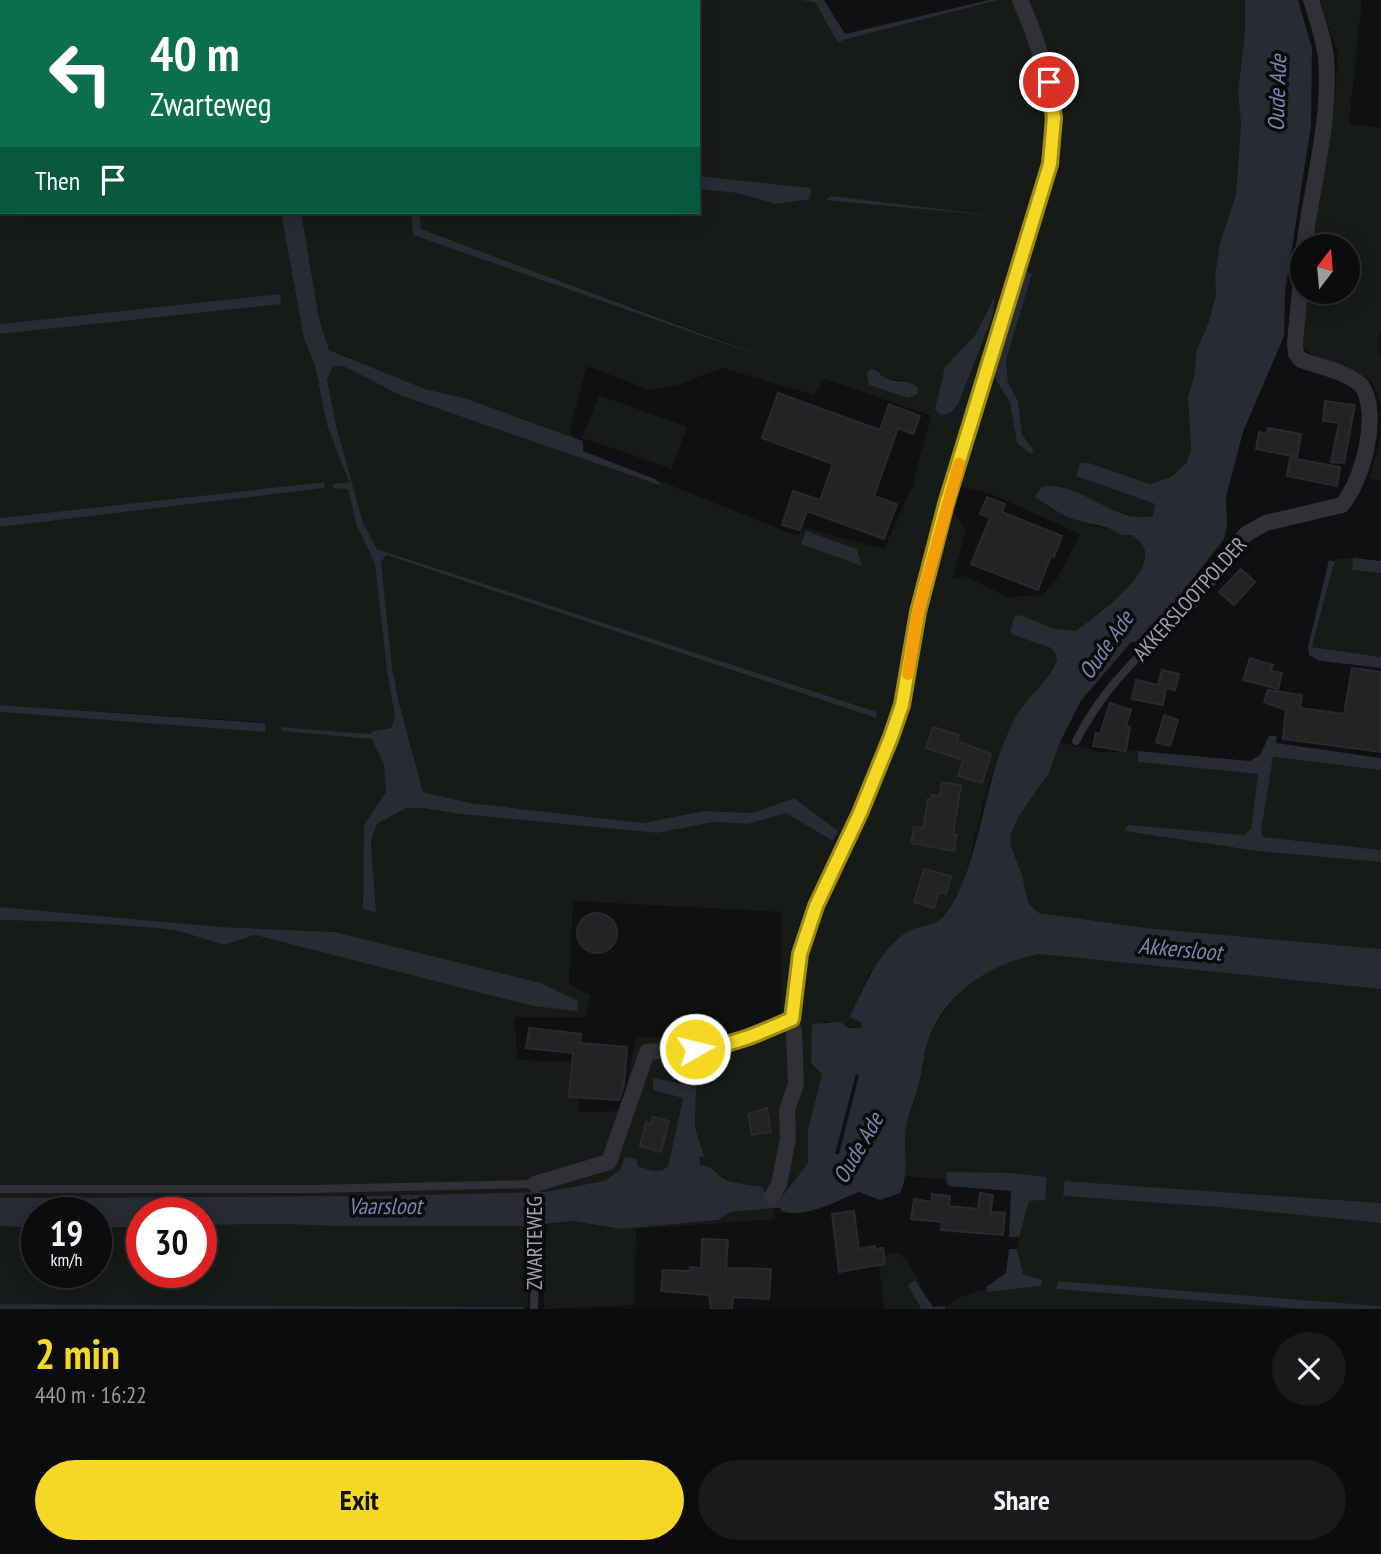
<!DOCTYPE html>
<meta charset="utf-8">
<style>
body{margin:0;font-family:"PT Sans Narrow",sans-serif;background:#1a191b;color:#f1f3f6;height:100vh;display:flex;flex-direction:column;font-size:26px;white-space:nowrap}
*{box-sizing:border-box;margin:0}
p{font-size:23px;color:#9a9b9d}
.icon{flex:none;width:38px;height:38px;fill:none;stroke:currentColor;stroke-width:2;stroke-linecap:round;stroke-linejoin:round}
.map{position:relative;height:1309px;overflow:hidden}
.details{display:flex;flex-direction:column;background:#0c0b0d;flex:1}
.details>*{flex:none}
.banner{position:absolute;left:0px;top:0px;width:700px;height:214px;box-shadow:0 4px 18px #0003,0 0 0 2px #2c2b2e;background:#0b6e4f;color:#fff;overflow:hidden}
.needle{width:46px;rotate:16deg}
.fabs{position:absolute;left:1290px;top:234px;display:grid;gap:14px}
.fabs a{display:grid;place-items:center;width:70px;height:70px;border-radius:50%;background:#0c0b0d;box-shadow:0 4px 18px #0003,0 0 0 2px #2c2b2e;font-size:35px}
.speed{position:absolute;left:21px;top:1197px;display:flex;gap:14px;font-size:35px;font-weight:700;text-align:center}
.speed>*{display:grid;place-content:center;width:91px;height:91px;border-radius:50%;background:#0c0b0d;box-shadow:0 4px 18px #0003,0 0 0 2px #2c2b2e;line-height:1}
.speed small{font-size:18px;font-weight:400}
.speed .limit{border:10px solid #d22;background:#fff;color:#111}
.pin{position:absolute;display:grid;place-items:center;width:60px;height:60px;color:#fff;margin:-30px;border:4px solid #fff;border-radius:50%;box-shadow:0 2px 7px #0007}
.me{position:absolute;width:77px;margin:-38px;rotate:82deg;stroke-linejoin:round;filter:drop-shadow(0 0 5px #0008)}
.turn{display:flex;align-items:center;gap:24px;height:147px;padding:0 35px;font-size:32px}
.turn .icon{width:91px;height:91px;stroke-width:2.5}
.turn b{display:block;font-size:49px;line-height:60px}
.then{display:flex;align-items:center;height:66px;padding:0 35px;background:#0003;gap:14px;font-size:26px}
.round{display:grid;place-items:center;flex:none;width:74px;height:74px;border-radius:37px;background:#1a191b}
.head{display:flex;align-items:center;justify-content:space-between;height:119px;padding:0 35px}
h1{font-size:42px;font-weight:700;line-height:52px;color:#f5d824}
.button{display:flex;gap:14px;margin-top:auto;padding:14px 35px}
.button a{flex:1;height:80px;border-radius:42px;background:#f5d824;color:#111;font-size:28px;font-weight:700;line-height:80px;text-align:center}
.button a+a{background:#1a191b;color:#f1f3f6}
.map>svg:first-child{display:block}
.green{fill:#161b18;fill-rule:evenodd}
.water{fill:#262b34;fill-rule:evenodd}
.building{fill:#232225;stroke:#2a292d;stroke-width:2}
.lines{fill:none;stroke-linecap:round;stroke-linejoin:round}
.service{stroke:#313036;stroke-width:8}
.minor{stroke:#313036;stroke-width:16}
.route-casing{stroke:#9f8c17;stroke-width:18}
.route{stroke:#f5d824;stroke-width:12}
.slow{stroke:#f59e0b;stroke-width:12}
.labels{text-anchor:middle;stroke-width:7;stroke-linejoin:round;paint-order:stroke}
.street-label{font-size:21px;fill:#a0a2b2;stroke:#0b0b0c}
.water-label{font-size:23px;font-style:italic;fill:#7588af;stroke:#0b0b0c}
</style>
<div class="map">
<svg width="1381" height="1309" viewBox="0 0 1381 1309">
<rect width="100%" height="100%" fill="#100f11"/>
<g class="green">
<path d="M 0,0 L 286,0 L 2,2 L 2,88 Z"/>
<path d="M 287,0 L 420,0 L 287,2 Z"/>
<path d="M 429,0 L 800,0 L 815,2 L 838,43 L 842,40 L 998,0 L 1245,0 L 1245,32 L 1238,93 L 1241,124 L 1236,194 L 1220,243 L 1215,276 L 1216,295 L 1208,324 L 1196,352 L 1195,372 L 1188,398 L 1191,448 L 1187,462 L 1171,477 L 1150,484 L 1089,463 L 1080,464 L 1076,476 L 1155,504 L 1153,516 L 1141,519 L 1108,508 L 1090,525 L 1115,530 L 1121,535 L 1132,535 C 1138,540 1145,545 1145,553 C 1148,579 1094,616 1076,631 L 1055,629 L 1020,615 L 1010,631 L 1013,635 L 1051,648 L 1055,653 L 1057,660 L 1045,682 L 1023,705 L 988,785 L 965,879 L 946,914 L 937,923 L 907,932 L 869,974 L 849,1016 L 861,1022 L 862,1028 C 848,1028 838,1022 824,1021 L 822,1073 L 808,1130 L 808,1163 L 780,1199 L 770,1199 L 762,1187 C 751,1185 733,1185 724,1178 C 715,1172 712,1165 700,1165 L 698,1157 L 704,1155 L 695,1127 L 696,1087 L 683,1098 L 668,1168 L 662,1171 L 651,1171 L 638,1166 L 620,1170 L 604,1181 L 545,1192 L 363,1196 L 0,1198 L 0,920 L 72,922 L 157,928 L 179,931 L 224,945 L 255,935 L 533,1005 L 554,1007 L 578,1002 L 541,983 L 335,932 L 221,927 L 0,907 L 0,712 L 265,731 L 264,722 L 0,705 L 0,527 L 323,488 L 325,482 L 0,518 L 0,334 L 281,303 L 279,294 L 0,324 L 0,109 L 2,212 L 281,212 L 304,339 L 315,366 L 327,425 L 349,482 L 333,484 L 348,489 L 356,524 L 375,564 L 387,671 L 395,717 L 391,728 L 373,731 L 371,734 L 281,727 L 283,731 L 372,738 L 384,765 L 386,792 L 364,825 L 376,911 L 371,841 L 377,824 L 406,808 L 423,808 L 460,814 L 656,833 L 714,822 L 748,824 L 786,813 L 794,798 L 752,813 L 704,811 L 643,823 L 470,803 L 423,792 L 399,703 L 392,667 L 381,562 L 386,555 L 875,718 L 877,712 L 377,549 L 363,523 L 336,425 L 327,379 L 332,366 L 343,366 L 402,396 L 660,485 L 655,479 L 795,535 L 801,533 L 805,528 L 884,549 L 911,489 L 931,416 L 825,379 L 813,395 L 723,368 L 677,385 L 649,390 L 587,366 L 569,432 L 575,438 L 464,398 L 425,389 L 328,349 L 319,319 L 301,212 L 411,212 L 414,235 L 734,345 L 421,229 L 419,212 L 698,212 L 698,189 L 737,193 L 776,204 L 810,188 L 698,176 L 698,2 L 428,2 ZM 1027,272 L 1032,274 L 1006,360 L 1008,382 L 1018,401 L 1022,434 L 1029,442 L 1017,443 L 1010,403 L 994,376 ZM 994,299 L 942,416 L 945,367 L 975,335 ZM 871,369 L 876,370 L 887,379 L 910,381 L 869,386 ZM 960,486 L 991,494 L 1080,534 L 1058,577 L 1043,595 L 1007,597 L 966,576 L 952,579 L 966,531 L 955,513 ZM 806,531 L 857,549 L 801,544 ZM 573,901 L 782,912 L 781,1014 L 751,1030 L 696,1039 L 636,1037 L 622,1111 L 579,1112 L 579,1062 L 517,1060 L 515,1017 L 586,1017 L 590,995 L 569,984 Z"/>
<path d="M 1320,0 L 1362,0 L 1349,124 L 1381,128 L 1381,333 L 1378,343 L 1381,362 L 1381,405 C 1378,398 1376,386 1370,381 C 1352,366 1308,364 1302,341 C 1298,327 1303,307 1304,292 L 1348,292 L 1348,247 L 1308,247 L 1333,116 L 1336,88 L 1337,52 Z"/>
<path d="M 599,395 L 687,427 L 672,469 L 582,438 Z"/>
<path d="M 1381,437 L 1381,480 L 1369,479 Z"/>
<path d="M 1353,558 L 1352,570 L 1381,573 L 1381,657 L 1312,647 L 1333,565 L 1335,562 L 1334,559 Z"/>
<path d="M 1060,742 L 1099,752 L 1138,751 L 1138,762 L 1258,774 L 1251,829 L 1244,835 L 1125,831 L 1257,851 L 1381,862 L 1381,949 L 1147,928 L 1039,913 L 1028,904 L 1022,875 L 1011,846 L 1010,836 L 1019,816 L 1049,773 Z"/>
<path d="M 1273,757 L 1381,770 L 1381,850 L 1263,837 L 1261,831 Z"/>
<path d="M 1039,954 L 1381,989 L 1381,1203 L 1066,1181 L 1063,1196 L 1230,1208 L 1381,1223 L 1381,1306 L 1058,1281 L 1057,1289 L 1303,1309 L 946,1309 C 959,1288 1018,1284 1042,1280 L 1023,1275 L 1016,1244 L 1029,1201 L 1045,1200 L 947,1173 L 946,1180 L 905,1176 C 905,1162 903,1146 905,1133 C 908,1117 915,1101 919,1086 C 922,1072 923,1057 927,1044 C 947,992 986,964 1039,954 Z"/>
<path d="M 774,1208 L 775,1219 L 636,1229 L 635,1305 L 544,1309 L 543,1251 L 548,1224 L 572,1221 L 621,1229 L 718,1220 L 730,1212 Z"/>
<path d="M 280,1224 L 339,1226 L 527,1226 L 524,1231 L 531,1254 L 527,1309 L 523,1307 L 0,1304 L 0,1226 L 37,1228 L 37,1272 L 96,1272 L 96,1227 L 142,1227 L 142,1272 L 201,1272 L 201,1225 Z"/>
<path d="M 892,1253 L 899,1253 L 907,1260 L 923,1289 L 915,1281 L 916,1302 L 921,1309 L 884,1309 L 879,1268 L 884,1256 Z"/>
</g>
<g class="water">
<path d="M 800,0 L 824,0 L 845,34 L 989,0 L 998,0 L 843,40 L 838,43 L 815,2 Z"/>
<path d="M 1245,0 L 1298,0 L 1312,48 L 1311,126 L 1285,292 L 1284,336 L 1243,432 L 1226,497 L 1227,524 L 1224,539 L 1168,611 L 1136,642 L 1131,642 L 1080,702 L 1060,742 L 1049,773 L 1019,816 L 1010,836 L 1011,846 L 1022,875 L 1028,903 L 1039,913 L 1147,928 L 1381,949 L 1381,989 L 1039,954 C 988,964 941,995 926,1047 C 923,1059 922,1072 919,1084 C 915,1101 906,1118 905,1136 C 904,1155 909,1175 900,1193 L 880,1200 L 859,1192 C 835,1201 807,1219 781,1211 L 781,1208 L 774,1208 L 730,1212 L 718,1220 L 621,1229 L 572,1221 L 527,1226 L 339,1226 L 280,1224 L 201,1225 L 201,1213 L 142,1213 L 142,1227 L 96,1227 L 96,1213 L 37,1213 L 37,1228 L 0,1226 L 0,1198 L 363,1196 L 545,1192 L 604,1181 L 620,1170 L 625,1157 L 636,1159 L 638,1166 C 649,1170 658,1174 668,1167 L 683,1098 L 653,1090 L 653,1078 L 696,1087 L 695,1127 L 704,1156 L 699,1157 L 700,1165 C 714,1165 717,1177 729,1181 C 739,1184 752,1185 762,1187 L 770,1199 L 780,1199 L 808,1163 L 808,1130 L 822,1074 L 811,1063 L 812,1024 L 840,1022 L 849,1028 L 862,1028 L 861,1022 L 849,1017 C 865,986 876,955 905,933 C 919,924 937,928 947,912 C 979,865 982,795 1005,740 C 1010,728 1017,713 1025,703 C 1037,689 1050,678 1057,660 L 1055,653 L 1051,648 L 1013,635 L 1010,631 L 1015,616 L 1020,615 L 1055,629 L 1076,631 C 1095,616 1148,579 1145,553 C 1145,545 1138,540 1132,535 L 1121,535 C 1109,524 1080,524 1064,515 C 1054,510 1045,503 1035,497 L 1041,487 C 1080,479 1113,525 1153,516 L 1155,504 L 1076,476 L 1080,463 L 1089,463 L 1150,484 L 1171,477 L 1187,462 L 1191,448 L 1188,398 L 1195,372 L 1196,352 L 1208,324 L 1216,295 L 1215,276 L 1220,243 L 1236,194 L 1241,124 L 1238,93 L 1245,32 ZM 856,1074 L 859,1075 L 839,1154 L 835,1154 Z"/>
<path d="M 698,176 L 811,188 L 810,199 L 776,204 L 737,193 L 698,189 Z"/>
<path d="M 831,196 L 997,216 L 826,200 Z"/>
<path d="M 281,212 L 301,212 L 319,319 L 329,350 L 425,389 L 464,398 L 583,441 L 583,451 L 655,479 L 662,486 L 402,396 L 343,366 L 333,366 L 327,379 L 336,425 L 363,523 L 377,549 L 877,712 L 876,718 L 386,555 L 381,562 L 392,667 L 399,703 L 423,792 L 470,803 L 643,823 L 704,811 L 752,813 L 794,798 L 838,831 L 833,841 L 786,813 L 748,824 L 714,822 L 657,833 L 460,814 L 423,808 L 406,808 L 377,824 L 371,841 L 376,912 L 363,909 L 364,825 L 386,792 L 384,765 L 372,739 L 283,731 L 280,727 L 371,734 L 373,731 L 391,728 L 395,717 L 387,671 L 375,564 L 356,524 L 348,489 L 333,488 L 333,484 L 349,482 L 327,425 L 315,366 L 304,339 Z"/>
<path d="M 411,212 L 419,212 L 421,229 L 777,362 L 413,235 Z"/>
<path d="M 1026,271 L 1032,274 L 1006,360 L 1008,382 L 1018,401 L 1022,434 L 1034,451 L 1031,454 L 1017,443 L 1010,403 L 994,376 Z"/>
<path d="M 280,294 L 281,304 L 0,334 L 0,324 Z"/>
<path d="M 995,296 L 992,318 L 958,404 L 950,413 L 941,416 L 935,409 L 945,367 L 975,335 Z"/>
<path d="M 871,369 C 879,370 879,375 886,378 C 897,384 908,378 918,388 L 918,394 L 908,398 L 869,385 L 867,373 Z"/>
<path d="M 325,482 L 324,488 L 0,527 L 0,518 Z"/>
<path d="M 806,531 L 857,549 L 862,566 L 801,544 Z"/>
<path d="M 1353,558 L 1381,561 L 1381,573 L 1352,570 Z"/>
<path d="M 1329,560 L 1336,562 L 1333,566 L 1312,647 L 1381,657 L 1381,668 L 1320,661 L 1309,655 L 1308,647 Z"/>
<path d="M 0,705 L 265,723 L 265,732 L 0,712 Z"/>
<path d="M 1269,736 L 1277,736 L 1276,743 L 1381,758 L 1381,770 L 1273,757 L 1261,831 L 1263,837 L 1381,850 L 1381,862 L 1257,851 L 1124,831 L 1128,825 L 1244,835 L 1251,829 L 1258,774 L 1138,762 L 1138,751 L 1250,761 L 1260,755 Z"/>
<path d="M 0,907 L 221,927 L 335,932 L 541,983 L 578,1001 L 577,1011 L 533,1006 L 255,935 L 224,945 L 179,931 L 157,928 L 72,922 L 0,920 Z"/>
<path d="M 947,1172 L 1011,1173 L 1047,1177 L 1045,1200 L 1029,1201 L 1019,1237 L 1009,1237 L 1011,1191 L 949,1186 L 946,1180 Z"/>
<path d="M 1065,1181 L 1381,1203 L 1381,1223 L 1230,1208 L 1063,1196 Z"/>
<path d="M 1009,1249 L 1017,1249 L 1023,1274 L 1042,1280 L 1041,1286 L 988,1292 L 986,1287 L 1006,1273 Z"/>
<path d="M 915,1280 L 933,1307 L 946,1306 L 945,1309 L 921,1309 L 908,1285 Z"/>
<path d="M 1058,1281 L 1381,1306 L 1381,1309 L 1303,1309 L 1056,1289 Z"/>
<path d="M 0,1304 L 524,1307 L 524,1309 L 0,1309 Z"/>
</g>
<g class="building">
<path d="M 778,393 L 880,430 L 889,404 L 920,416 L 913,434 L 898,428 L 874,496 L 897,504 L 884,539 L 807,511 L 800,530 L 782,525 L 793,491 L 820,500 L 833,464 L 762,438 Z"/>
<path d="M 1325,401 L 1355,405 L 1344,463 L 1331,462 L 1339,423 L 1323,421 Z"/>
<path d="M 1268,428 L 1301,434 L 1297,457 L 1256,449 L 1259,432 L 1267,434 Z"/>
<path d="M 1290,458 L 1340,467 L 1337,486 L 1287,476 Z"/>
<path d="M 987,497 L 1005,504 L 1002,512 L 1062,536 L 1054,557 L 1051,556 L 1038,590 L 971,564 L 990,518 L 980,514 Z"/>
<path d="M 1241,569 L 1255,582 L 1234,605 L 1219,592 Z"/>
<path d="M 1250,658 L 1273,665 L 1271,671 L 1282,673 L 1278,689 L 1243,680 Z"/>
<path d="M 1352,668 L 1381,672 L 1381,752 L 1283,739 L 1286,710 L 1264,702 L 1268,690 L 1302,695 L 1300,708 L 1344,714 Z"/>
<path d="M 1162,670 L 1179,674 L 1175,690 L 1166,688 L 1163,705 L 1132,699 L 1136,680 L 1158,685 Z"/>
<path d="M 1110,703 L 1131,710 L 1126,726 L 1130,727 L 1126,751 L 1093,746 L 1096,733 L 1100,734 Z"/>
<path d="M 1164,715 L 1178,720 L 1170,746 L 1156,742 Z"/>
<path d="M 933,727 L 959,735 L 957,741 L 991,754 L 982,783 L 958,776 L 963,760 L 926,748 Z"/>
<path d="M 942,782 L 961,785 L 953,834 L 957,835 L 954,851 L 911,843 L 914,827 L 923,828 L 928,799 L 932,800 L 932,795 L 940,796 Z"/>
<path d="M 924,869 L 951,876 L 946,894 L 939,892 L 934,908 L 914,902 Z"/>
<circle cx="597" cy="933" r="20"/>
<path d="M 529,1028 L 581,1034 L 580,1043 L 627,1047 L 624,1086 L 619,1100 L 569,1097 L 573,1053 L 526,1048 Z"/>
<path d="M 767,1108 L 771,1132 L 752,1135 L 748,1114 Z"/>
<path d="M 653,1117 L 669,1121 L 661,1152 L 640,1146 L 646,1122 L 651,1124 Z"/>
<path d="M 980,1193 L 993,1195 L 991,1212 L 1005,1213 L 1003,1235 L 941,1230 L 942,1222 L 911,1219 L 914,1199 L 932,1202 L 932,1194 L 950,1196 L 949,1206 L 978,1209 Z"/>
<path d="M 854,1211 L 859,1249 L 875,1246 L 876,1249 L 883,1248 L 885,1264 L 839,1272 L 832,1214 Z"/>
<path d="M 702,1239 L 728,1240 L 726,1268 L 771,1269 L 769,1299 L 733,1297 L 732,1309 L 711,1309 L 709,1295 L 661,1291 L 663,1270 L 689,1271 L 690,1267 L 701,1268 Z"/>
</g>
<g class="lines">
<g class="service">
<path d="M 1076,741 C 1096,703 1115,680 1145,650"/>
<path d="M 0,1189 L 314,1189 L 535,1184 L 536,1231 L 534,1309"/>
</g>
<g class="minor">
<path d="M 1304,247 C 1312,184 1331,122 1326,58 C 1324,38 1317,19 1311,0"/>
<path d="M 1145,650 L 1193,599 L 1246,534 L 1266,523 L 1342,505 C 1363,480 1381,412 1361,385 C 1345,371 1320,367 1301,360 L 1296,354 L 1295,342 L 1302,269"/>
<path d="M 535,1184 L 609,1162 L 647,1052 L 719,1047 L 762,1033 L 791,1019 L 800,954 L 816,906 L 860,813 L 891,738 L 902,705 L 918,612 L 946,504 L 1050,164 C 1059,103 1044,56 1020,0"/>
<path d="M 772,1197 L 779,1184 L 788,1139 L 787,1110 L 796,1084 L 794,1032 L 791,1019"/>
</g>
</g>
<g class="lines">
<defs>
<path id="route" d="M 695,1049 C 729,1047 760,1033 792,1019 L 800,954 L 816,906 L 860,813 L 891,737 L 902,705 L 918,612 L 946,504 L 1050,164 L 1054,118 L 1049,82"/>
</defs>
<use href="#route" class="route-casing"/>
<use href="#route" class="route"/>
<path class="slow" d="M 908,674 L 918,612 L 959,464"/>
</g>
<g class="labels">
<g class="street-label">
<text transform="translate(1190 599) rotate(-48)" y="7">AKKERSLOOTPOLDER</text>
<text transform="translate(535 1243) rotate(-90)" y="7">ZWARTEWEG</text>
</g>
<g class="water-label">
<text transform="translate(1277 93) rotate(-88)" y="8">Oude Ade</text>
<text transform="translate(1106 645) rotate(-55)" y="8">Oude Ade</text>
<text transform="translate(1180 949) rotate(5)" y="8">Akkersloot</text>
<text transform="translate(858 1148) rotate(-60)" y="8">Oude Ade</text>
<text x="385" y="1214">Vaarsloot</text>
</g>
</g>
</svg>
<div class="fabs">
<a><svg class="needle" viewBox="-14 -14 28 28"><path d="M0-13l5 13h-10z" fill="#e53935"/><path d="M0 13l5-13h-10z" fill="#9a9b9d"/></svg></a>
</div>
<div class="speed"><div>19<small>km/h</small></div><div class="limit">30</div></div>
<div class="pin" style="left:1049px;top:82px;background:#d93025"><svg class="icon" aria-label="arrive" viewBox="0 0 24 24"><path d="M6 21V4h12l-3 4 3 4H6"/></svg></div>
<svg class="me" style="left:695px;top:1049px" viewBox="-20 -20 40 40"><circle r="17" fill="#f5d824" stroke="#fff" stroke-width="3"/><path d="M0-11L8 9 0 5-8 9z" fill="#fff"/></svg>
<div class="banner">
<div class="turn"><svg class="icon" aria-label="left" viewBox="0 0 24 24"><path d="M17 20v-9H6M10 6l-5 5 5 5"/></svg><div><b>40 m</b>Zwarteweg</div></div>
<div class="then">Then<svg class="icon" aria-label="arrive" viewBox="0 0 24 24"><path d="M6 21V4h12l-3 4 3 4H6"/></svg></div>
</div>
</div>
<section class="details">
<div class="head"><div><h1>2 min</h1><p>440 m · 16:22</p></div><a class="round"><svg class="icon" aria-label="close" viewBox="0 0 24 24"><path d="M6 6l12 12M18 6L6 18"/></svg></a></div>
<div class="button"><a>Exit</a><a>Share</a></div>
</section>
